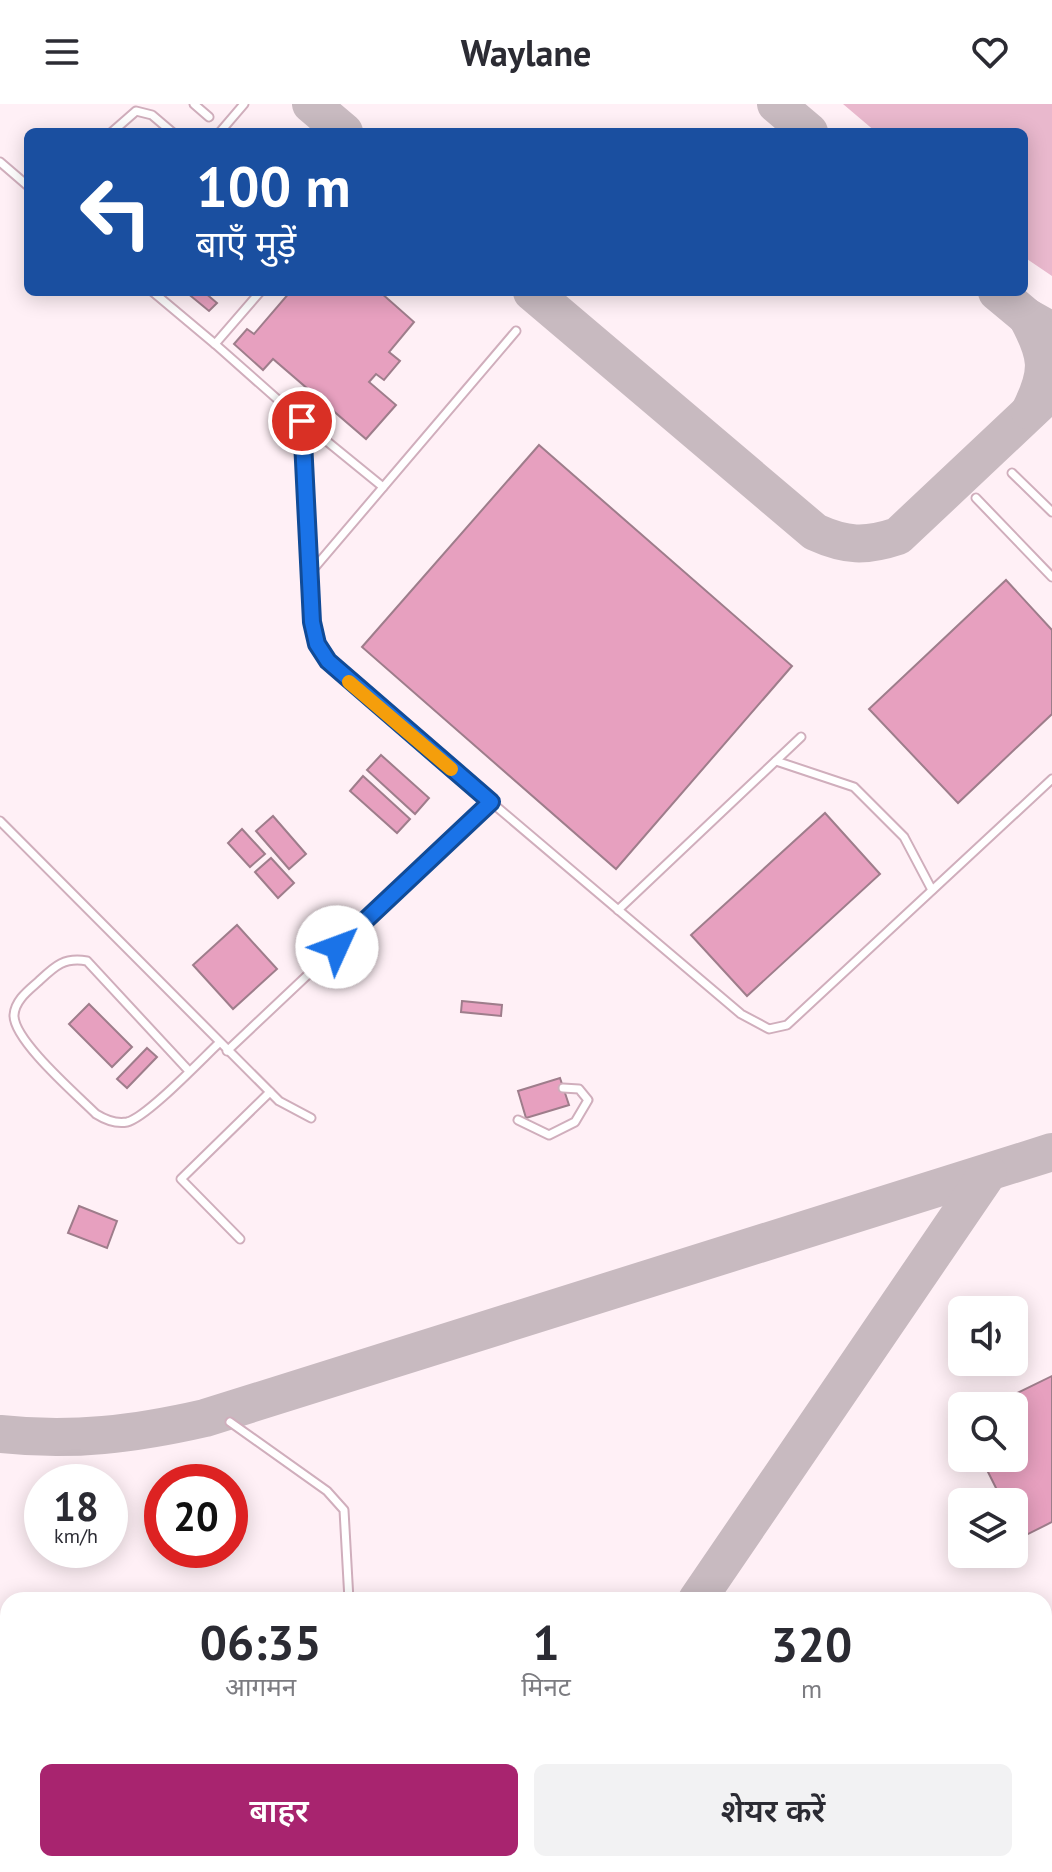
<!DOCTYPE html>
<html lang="hi">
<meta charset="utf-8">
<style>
body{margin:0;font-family:"PT Sans","Noto Sans Devanagari",sans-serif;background:#f2f2f3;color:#2b2b33;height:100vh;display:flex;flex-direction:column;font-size:30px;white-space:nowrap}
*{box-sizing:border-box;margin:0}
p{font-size:26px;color:#7c7c81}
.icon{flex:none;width:44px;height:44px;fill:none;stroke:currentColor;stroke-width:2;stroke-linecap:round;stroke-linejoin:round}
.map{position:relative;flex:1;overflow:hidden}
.side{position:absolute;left:0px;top:1488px;width:1052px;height:280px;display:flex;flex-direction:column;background:#fff;border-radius:24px 24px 0 0;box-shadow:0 4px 20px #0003}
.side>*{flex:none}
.banner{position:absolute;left:24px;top:24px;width:1004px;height:168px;border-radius:12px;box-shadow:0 4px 20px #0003;background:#1a4fa0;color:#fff;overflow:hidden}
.fabs{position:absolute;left:948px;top:1192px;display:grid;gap:16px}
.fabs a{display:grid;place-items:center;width:80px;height:80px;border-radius:12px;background:#fff;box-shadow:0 4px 20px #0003;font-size:40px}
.speed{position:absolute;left:24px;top:1360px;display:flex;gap:16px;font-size:40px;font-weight:700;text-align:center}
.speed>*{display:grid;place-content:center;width:104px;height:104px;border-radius:50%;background:#fff;box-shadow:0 4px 20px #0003;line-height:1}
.speed small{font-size:20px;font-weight:400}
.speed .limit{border:12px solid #d22;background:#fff;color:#111}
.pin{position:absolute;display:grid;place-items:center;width:68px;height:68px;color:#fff;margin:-34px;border:4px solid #fff;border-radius:50%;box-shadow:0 2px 8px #0007}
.me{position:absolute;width:88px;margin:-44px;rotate:47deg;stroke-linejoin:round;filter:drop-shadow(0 0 6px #0008)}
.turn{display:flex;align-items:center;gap:28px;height:168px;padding:0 40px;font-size:36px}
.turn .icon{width:104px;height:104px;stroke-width:2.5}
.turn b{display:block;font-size:56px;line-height:68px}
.eta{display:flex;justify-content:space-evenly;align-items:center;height:136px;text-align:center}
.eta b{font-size:48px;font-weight:600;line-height:56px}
.cta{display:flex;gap:16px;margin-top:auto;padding:16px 40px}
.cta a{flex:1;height:92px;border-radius:12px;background:#a8246f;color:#fff;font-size:32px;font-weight:600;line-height:92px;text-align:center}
.cta a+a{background:#f2f2f3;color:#2b2b33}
header{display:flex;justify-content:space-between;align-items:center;height:104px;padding:0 40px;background:#fff;font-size:36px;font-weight:600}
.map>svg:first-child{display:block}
.green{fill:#e9b8cd}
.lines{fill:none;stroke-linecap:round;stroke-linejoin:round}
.taxiway{stroke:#c8bac0;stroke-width:38}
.building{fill:#e7a0bf;stroke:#9e7d8b;stroke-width:2}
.service-casing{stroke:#d0aebc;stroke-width:11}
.service{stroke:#fff;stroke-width:7}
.route-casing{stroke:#114b97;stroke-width:20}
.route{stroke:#1a73e8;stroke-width:14}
.slow{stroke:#f59e0b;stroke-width:14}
</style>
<header><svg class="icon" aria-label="menu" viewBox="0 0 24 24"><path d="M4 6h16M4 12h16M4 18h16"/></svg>Waylane<svg class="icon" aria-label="heart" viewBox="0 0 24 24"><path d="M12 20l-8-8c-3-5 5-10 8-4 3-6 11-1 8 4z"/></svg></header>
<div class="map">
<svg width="1052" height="1768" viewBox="0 0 1052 1768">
<rect width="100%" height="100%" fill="#fff0f6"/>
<path class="green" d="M 843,0 L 1052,0 L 1052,172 L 1024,153 L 1024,28 L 876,28 Z"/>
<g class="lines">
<g class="taxiway">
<path d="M 311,0 L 344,28"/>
<path d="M 776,0 L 809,28"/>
<path d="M 532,188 L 815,428 C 846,442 865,443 898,432 L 1052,287"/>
<path d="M 997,188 L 1027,213 L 1050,226"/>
<path d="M 1027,213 C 1048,252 1050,267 1030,307"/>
<path d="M 0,1330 C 72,1338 135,1330 205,1314 L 1052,1048"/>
<path d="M 697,1496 L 988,1069"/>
<path d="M 598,1760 L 599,1768"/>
</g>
</g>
<g class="building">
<path d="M 186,188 L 204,188 L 217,199 L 209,207 Z"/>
<path d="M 290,188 L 380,188 L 414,218 L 389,248 L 400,257 L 384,276 L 376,270 L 369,278 L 396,301 L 366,335 L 273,255 L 263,266 L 234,240 L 247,225 L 254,230 Z"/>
<path d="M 539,341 L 792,562 L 616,765 L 362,543 Z"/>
<path d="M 1006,476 L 1052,526 L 1052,610 L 958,699 L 869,605 Z"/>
<path d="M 381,651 L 429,694 L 415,710 L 367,666 Z"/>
<path d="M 363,672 L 410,715 L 397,729 L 350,687 Z"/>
<path d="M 825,709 L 880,770 L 747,892 L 691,831 Z"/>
<path d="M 273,712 L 306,750 L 289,765 L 256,727 Z"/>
<path d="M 242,725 L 265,750 L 250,763 L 228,739 Z"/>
<path d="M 271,754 L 294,779 L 278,794 L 255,768 Z"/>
<path d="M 237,821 L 277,865 L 233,905 L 193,861 Z"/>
<path d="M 462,897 L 502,901 L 501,912 L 461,908 Z"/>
<path d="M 89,900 L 132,943 L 112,963 L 69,920 Z"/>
<path d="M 147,944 L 157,953 L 127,984 L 117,975 Z"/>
<path d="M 560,974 L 569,1001 L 526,1014 L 518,987 Z"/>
<path d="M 79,1102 L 117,1117 L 107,1144 L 68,1129 Z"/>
<path d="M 1052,1272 L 1052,1418 L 1014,1437 L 1014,1398 L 1003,1398 L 981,1354 L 1014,1354 L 1014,1302 L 991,1302 Z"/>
</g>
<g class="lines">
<defs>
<g id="service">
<path d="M 194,0 L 209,13"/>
<path d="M 112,28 L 136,7 L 152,11 L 172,28"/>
<path d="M 220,28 L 244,0"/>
<path d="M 0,58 L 28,82"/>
<path d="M 153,188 L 215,240 L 260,188"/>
<path d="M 215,240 L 302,317 L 312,518 L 317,540 L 328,557 L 491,698 L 227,947"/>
<path d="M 302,317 L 383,383"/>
<path d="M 1012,369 L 1052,408"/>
<path d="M 976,394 L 1052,473"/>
<path d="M 310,469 L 516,227"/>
<path d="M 776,657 L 854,683 L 904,733 L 932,786"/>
<path d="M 491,698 L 741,910 L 769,925 L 787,921 L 1052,675"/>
<path d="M 0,717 L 279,997 L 311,1014"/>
<path d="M 618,806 L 801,633"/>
<path d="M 189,967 L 87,857 C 64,853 55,862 39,877 C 29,886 15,896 14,911 C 13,936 77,991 96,1010 C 104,1015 116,1020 127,1018 C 146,1014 202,955 219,939"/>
<path d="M 518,1016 L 549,1031 L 575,1018 L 588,996 L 579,985 L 563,984"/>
<path d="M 240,1135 L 181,1075 L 270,988"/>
<path d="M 230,1318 L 327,1387 L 344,1406 L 349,1496"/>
<path d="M 0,1732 L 6,1727"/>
<path d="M 344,1760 L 344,1768"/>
</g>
</defs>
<use href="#service" class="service-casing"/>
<use href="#service" class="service"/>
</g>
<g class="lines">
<defs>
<path id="route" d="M 302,317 L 312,518 L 317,540 L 328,557 L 491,698 L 337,843"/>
</defs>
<use href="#route" class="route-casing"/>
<use href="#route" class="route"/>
<path class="slow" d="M 349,578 L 451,665"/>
</g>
</svg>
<div class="fabs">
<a><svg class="icon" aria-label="sound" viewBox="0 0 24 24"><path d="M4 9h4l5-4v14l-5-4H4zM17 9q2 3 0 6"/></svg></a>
<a><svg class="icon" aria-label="search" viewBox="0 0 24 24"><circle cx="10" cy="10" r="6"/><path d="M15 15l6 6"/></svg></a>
<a><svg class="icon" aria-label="layers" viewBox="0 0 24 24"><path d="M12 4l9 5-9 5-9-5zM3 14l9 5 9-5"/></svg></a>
</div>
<div class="speed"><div>18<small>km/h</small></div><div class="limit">20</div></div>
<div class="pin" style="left:302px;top:317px;background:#d93025"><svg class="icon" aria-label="arrive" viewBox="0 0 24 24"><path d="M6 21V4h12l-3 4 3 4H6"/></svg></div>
<svg class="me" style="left:337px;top:843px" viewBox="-20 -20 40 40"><circle r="19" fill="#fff"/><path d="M0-13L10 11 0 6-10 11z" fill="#1a73e8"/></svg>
<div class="banner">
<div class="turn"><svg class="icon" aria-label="left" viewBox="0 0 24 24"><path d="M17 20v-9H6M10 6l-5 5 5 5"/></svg><div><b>100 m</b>बाएँ मुड़ें</div></div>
</div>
<section class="side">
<div class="eta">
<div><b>06:35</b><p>आगमन</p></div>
<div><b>1</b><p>मिनट</p></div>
<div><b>320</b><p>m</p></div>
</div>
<div class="cta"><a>बाहर</a><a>शेयर करें</a></div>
</section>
</div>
